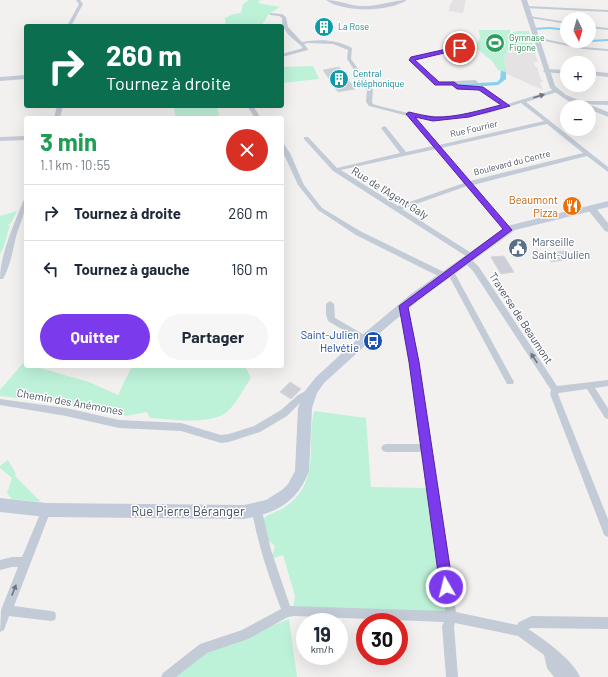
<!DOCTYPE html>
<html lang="fr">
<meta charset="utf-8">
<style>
body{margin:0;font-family:Barlow,sans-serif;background:#f6f6f7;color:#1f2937;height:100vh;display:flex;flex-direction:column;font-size:15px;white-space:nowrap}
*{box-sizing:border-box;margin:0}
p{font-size:13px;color:#747a83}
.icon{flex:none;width:22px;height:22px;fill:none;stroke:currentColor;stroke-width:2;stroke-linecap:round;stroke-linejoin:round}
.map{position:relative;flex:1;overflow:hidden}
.side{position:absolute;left:24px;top:116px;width:260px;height:252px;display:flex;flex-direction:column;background:#fff;border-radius:4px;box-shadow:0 4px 16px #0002}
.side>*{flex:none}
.top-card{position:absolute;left:24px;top:24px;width:260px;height:84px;border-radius:4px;box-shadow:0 4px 16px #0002;background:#0b6e4f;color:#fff;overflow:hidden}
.needle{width:26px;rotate:175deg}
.fabs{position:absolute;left:560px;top:12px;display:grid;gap:8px}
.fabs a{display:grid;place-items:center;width:36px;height:36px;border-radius:50%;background:#fff;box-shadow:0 4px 16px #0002;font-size:20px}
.speed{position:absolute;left:296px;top:613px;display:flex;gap:8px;font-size:20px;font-weight:700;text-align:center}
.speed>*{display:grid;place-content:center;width:52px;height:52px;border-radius:50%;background:#fff;box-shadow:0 4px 16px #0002;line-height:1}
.speed small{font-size:10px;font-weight:400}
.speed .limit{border:6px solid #d22;background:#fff;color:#111}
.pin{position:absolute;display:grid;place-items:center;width:34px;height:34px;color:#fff;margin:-17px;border:2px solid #fff;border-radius:50%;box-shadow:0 1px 4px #0007}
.me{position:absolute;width:44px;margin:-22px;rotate:352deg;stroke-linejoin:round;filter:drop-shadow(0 0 3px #0008)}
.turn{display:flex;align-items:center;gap:14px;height:84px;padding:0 16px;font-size:18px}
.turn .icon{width:52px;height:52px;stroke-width:2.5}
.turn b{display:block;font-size:28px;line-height:34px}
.round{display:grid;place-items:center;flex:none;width:42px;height:42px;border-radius:21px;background:#f6f6f7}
.summary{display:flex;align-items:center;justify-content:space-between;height:68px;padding:0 16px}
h1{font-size:24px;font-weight:700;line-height:30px;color:#1e9e55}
.cta{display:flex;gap:8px;margin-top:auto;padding:8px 16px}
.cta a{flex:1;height:46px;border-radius:24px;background:#7c3aed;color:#fff;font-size:16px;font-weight:700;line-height:46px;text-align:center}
.cta a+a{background:#f6f6f7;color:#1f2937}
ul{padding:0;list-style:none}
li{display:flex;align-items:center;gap:12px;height:56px;padding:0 16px;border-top:1px solid #e0e1e3}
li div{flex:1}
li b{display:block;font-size:15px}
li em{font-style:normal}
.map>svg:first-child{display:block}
.education{fill:#e4e2e2}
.green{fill:#bdf2d8}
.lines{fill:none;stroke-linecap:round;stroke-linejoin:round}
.canal{fill:#88d0f2;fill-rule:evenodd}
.building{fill:#cccfd6;stroke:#d4d6dc}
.minor{fill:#c3cbd6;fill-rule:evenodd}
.tertiary{fill:#c3cbd6;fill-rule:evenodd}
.secondary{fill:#c2cbda;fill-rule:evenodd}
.oneway{fill:#6c7683}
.route{fill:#7c3aed;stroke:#51269a}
.labels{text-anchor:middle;stroke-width:3;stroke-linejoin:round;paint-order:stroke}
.far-culture-label{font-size:9px;fill:#0d838f;stroke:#fff;text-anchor:start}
.far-leisure-label{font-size:9px;fill:#27864d;stroke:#fff;text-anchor:start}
.far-street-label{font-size:9px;fill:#47515f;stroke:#fff}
.street-label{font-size:11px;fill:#47515f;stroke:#fff}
.food-label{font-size:11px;fill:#c56008;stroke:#fff;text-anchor:end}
.service-label{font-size:11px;fill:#4e5e75;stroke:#fff;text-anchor:start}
.transit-label{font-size:11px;fill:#164399;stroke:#fff;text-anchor:end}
.near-street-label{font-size:13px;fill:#47515f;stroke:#fff}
</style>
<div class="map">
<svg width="608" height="677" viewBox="0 0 608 677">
<rect width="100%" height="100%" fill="#f3f1f0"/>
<g class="education">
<path d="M 453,0 L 466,0 L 463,13 L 448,11 L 450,8 L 449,7 Z"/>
<path d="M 509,49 L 534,50 L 538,62 L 534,62 L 535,66 L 537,67 L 541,80 L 543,81 L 543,82 L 540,82 L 543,90 L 507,74 L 504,58 Z"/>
</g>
<g class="green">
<path d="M 249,0 L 260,0 L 258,3 L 280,7 L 269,14 L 261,26 L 226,26 L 225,18 L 234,14 L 241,13 L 243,4 Z"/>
<path d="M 479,30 L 510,30 L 510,33 L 518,31 L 529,31 L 534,50 L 509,49 L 504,58 L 507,74 L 498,70 L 492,61 L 475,47 L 480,38 Z"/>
<path d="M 313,66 L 319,79 L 282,83 L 282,67 Z"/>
<path d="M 170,106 L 217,106 L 220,118 L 176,118 L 174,108 Z"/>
<path d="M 17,211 L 11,223 L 8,225 L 10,226 C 6,236 6,245 0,254 L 0,216 Z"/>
<path d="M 23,363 L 26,364 L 26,366 L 33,366 L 89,382 L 118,395 L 132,366 L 245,366 L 251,378 C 244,388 237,402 228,411 C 212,426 170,419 150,418 L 147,412 L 126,416 L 46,401 L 0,396 L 0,390 Z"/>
<path d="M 314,411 L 366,418 L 371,487 L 428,488 L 446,614 L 293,608 L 295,596 L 283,555 L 271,559 L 275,546 L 268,540 L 262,520 C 269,513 280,511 288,505 C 321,479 306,446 314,411 Z"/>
<path d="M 8,460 L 16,474 L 15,476 L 41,502 L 12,499 L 7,493 L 12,478 L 0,468 L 0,466 Z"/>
<path d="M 289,619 L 297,677 L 172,677 L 202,654 Z"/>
</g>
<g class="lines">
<g class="canal">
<path d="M 550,27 L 567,29 L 567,31 L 550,29 L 533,30 L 531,29 L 533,28 Z"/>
<path d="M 608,39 L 608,41 L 589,42 L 587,41 L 589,41 L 589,40 Z"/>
<path d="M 501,71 L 506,72 L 506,79 L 498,85 L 457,88 L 454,86 L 457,84 L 497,82 L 500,79 Z"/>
</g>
</g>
<g class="building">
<path d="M 491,39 L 504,41 L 500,47 L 486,44 Z"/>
<path d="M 339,67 L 355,89 L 338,92 L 323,70 Z"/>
<path d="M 564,251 L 570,259 L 551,262 L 545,254 Z"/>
<path d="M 504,256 L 514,272 L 501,274 L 491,257 Z"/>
<path d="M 290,382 L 301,389 L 291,399 L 280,392 Z"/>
</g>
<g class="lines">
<g class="minor">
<path d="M 76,0 L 80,0 L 83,4 L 71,26 L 67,26 L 79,4 Z"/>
<path d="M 527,6 L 608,10 L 608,12 L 525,8 L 525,7 Z"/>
<path d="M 270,13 L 282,14 L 286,17 L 288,27 L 302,42 C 319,39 336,39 352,48 L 351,59 L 373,90 L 372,102 L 373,104 C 394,110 420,117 442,116 C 463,115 483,111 503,105 L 481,91 L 464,88 L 463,87 L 466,85 L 485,89 L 508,104 L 553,90 L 557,90 L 557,92 L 526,102 L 608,167 L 608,172 L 587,156 L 473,185 L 510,228 L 511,230 L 508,232 L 506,232 L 467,186 L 402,209 L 476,256 L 475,258 L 469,258 L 333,171 L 304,139 L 304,137 L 308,137 L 337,168 L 400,153 L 381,128 L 384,126 L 386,127 L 406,152 L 433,146 L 408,116 L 369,106 L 366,102 L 367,90 L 347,59 L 348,50 L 333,44 L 308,43 L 304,44 L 308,49 L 308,50 L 282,57 L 282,54 L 303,48 C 295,39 281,33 282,18 L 279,16 L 270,15 ZM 521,103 L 544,121 L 439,145 L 414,117 L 441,120 L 486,114 ZM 547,124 L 583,153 L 470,181 L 441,148 ZM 436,149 L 464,183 L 398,206 L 341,170 Z"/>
<path d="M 529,16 L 567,22 L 567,24 L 531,18 L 529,18 Z"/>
<path d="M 589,26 L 608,28 L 608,30 L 589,28 Z"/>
<path d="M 535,37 L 583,47 L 608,49 L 608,51 L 583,49 L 535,39 Z"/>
<path d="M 460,47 L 462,47 L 462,49 L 414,60 L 439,82 L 475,80 L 478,82 L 477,83 L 436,85 L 409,60 L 411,57 Z"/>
<path d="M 546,69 L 567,70 L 567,74 L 544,72 L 543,71 Z"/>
<path d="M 589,71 L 608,73 L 608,77 L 589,75 Z"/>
<path d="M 26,75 L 26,79 L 0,81 L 0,77 Z"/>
<path d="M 578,101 L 608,101 L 608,105 L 576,104 L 576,102 Z"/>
<path d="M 57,106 L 63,106 L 60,118 L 54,118 Z"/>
<path d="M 247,106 L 253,106 L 261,118 L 255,118 Z"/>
<path d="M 26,136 L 26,140 L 0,141 L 0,137 Z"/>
<path d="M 282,143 L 284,144 L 290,153 L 304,185 L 322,208 L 360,231 L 448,274 L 446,272 L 447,270 L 453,270 L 514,382 L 513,384 L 507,384 L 449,276 L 445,278 L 442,278 L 356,235 L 318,210 L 298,185 L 282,150 Z"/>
<path d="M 26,199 C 26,212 21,221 17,233 C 13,248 11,265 3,279 L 0,279 C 0,254 14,225 23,201 Z"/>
<path d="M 464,258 L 470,258 L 479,267 L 557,386 L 608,380 L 608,386 L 595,388 L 608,408 L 608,419 L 605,418 L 587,389 L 559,393 L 558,394 L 608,519 L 608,537 L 604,535 L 603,532 L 550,394 L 551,390 L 473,271 L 464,262 L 463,260 Z"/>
<path d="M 330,301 L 334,304 L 335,318 L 368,337 L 369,339 L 368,341 L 362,341 L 328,321 L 326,314 L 326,304 Z"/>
<path d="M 404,303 L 408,306 L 416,348 L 456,612 L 517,625 L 519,622 L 532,616 L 608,617 L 608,629 L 532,628 L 528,629 C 544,639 573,660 580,677 L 554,677 L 547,668 L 544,655 L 518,636 L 455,623 L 454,626 L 458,677 L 446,677 L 442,626 L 444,622 L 294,616 L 288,617 L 248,639 L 207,653 L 176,677 L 161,677 L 163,673 L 200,644 L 242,630 L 281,609 C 269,577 258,545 252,511 L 254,508 L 257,507 L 260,508 L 262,511 L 271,550 L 290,606 L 445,611 L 422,452 L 386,452 L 383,451 L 381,448 L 383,445 L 386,444 L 421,444 L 408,348 L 400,306 Z"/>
<path d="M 311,388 L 314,389 L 315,391 L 314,393 L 304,399 L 287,416 L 260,432 L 229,442 L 221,443 L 181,431 L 119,428 L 66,416 L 0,405 L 0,399 L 66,408 L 119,420 L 181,423 L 221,435 L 229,434 L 254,426 L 281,410 L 298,395 Z"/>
<path d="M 46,506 L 49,507 L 51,510 L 14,606 L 51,611 L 55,612 L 56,616 L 55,620 L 51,621 L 9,616 L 4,630 L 0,632 L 1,610 L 18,567 L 12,567 L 0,570 L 0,560 L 12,557 L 22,557 L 43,507 Z"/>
</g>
<g class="tertiary">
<path d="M 326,0 C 340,0 352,7 366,6 C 380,6 393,0 407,0 C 389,12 344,13 326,0 Z"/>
<path d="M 521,0 L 527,0 L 555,86 L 566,95 L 608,112 L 608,117 L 589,109 L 589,107 C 575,107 561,97 550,88 Z"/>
<path d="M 588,206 L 594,206 L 608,223 L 608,232 L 605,231 L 588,210 L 587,208 Z"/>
</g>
<path class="secondary" d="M 608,201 L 608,207 L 515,230 L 419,300 L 369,342 L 324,383 L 317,393 L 312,408 L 309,471 C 297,503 276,513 244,519 L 46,517 L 0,512 L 0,498 L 46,503 L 244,505 L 266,500 L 282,490 L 288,484 L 295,471 L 298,408 L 305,391 L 316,377 L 361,336 L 411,294 L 507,226 Z"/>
</g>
<defs><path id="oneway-solid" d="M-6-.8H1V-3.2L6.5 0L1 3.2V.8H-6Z"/></defs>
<g class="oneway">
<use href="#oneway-solid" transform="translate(539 96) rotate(-17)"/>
<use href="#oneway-solid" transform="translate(534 358) rotate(-123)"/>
<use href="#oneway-solid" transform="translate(14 590) rotate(-69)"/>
</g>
<path class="route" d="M 460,46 L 461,47 L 461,49 L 415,60 L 439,82 L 454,82 L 458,85 L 483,87 L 510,106 L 469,117 L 433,121 L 415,117 L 512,230 L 408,307 L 419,362 L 453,587 L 451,591 L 446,593 L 442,591 L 440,587 L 409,362 L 399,306 L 503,229 L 406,114 L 409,112 C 417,114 426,116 434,117 C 456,118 480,110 501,105 L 479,90 L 457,89 L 452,85 L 435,85 L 409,60 L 411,57 Z"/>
<defs>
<symbol id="building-disc" viewBox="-11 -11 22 22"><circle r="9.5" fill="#0f9aa8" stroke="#fff"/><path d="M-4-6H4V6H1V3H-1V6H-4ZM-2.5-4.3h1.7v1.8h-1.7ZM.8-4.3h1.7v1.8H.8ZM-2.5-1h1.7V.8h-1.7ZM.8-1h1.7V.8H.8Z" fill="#fff"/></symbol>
<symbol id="stadium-disc" viewBox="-11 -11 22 22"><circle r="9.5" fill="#2e9e5b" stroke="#fff"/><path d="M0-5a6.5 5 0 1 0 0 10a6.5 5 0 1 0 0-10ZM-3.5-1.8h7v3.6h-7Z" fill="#fff"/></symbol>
<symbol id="restaurant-disc" viewBox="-11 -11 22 22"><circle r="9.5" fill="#e8710a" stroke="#fff"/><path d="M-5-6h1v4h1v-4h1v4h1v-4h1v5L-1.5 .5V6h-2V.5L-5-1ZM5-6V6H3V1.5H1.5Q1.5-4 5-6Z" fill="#fff"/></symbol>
<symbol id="civic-disc" viewBox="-11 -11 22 22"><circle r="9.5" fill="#5c6f8a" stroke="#fff"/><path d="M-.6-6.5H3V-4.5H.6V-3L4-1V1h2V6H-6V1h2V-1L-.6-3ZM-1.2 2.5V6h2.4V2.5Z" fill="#fff"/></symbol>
<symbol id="bus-disc" viewBox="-11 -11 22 22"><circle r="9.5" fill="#1a4fb4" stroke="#fff"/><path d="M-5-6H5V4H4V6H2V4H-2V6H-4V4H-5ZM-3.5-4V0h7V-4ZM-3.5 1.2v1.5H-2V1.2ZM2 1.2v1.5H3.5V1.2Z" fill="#fff"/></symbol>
</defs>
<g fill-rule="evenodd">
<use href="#building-disc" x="313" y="16" width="22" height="22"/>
<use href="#stadium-disc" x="484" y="32" width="22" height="22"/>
<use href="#building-disc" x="328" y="68" width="22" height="22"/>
<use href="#restaurant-disc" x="561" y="195" width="22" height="22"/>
<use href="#civic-disc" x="507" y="237" width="22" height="22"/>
<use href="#bus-disc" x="362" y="330" width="22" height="22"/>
</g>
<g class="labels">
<g class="far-culture-label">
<text x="338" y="30">La Rose</text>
<text x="353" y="77">Central<tspan x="353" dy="10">téléphonique</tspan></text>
</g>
<g class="far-leisure-label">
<text x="509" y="41">Gymnase<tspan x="509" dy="10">Figone</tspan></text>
</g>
<g class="far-street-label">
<text transform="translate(474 129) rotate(-13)" y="3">Rue Fourrier</text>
<text transform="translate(512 163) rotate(-14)" y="3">Boulevard du Centre</text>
</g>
<g class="street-label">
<text transform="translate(390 193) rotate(32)" y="4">Rue de l'Agent Galy</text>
<text transform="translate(521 318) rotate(57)" y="4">Traverse de Beaumont</text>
<text transform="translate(70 402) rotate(10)" y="4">Chemin des Anémones</text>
</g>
<g class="food-label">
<text x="558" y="204">Beaumont<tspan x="558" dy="13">Pizza</tspan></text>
</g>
<g class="service-label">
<text x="532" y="246">Marseille<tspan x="532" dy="13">Saint-Julien</tspan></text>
</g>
<g class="transit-label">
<text x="359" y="339">Saint-Julien<tspan x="359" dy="13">Helvétie</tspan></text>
</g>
<g class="near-street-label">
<text x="188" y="516">Rue Pierre Béranger</text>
</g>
</g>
</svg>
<div class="fabs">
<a><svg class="needle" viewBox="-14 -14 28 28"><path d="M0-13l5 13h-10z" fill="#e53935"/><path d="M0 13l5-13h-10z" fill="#747a83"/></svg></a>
<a>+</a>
<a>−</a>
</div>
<div class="speed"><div>19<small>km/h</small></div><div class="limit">30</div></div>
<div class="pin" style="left:460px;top:48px;background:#d93025"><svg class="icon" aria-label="arrive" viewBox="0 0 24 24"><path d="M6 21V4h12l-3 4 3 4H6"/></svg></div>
<svg class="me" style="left:446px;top:587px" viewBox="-20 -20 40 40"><circle r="17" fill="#7c3aed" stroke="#fff" stroke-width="3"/><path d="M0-11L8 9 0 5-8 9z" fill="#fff"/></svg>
<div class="top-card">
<div class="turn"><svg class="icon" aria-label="right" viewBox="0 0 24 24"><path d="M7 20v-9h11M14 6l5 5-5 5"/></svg><div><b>260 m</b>Tournez à droite</div></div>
</div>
<section class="side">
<div class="summary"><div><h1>3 min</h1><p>1.1 km · 10:55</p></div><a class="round" style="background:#d93025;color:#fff"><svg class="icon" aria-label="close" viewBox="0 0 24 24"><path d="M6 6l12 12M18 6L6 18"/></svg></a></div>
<ul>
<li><svg class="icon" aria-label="right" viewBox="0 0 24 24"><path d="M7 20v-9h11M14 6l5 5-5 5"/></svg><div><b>Tournez à droite</b></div><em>260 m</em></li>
<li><svg class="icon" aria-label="left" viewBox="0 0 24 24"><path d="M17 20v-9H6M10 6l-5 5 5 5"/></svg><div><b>Tournez à gauche</b></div><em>160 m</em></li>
</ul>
<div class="cta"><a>Quitter</a><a>Partager</a></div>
</section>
</div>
